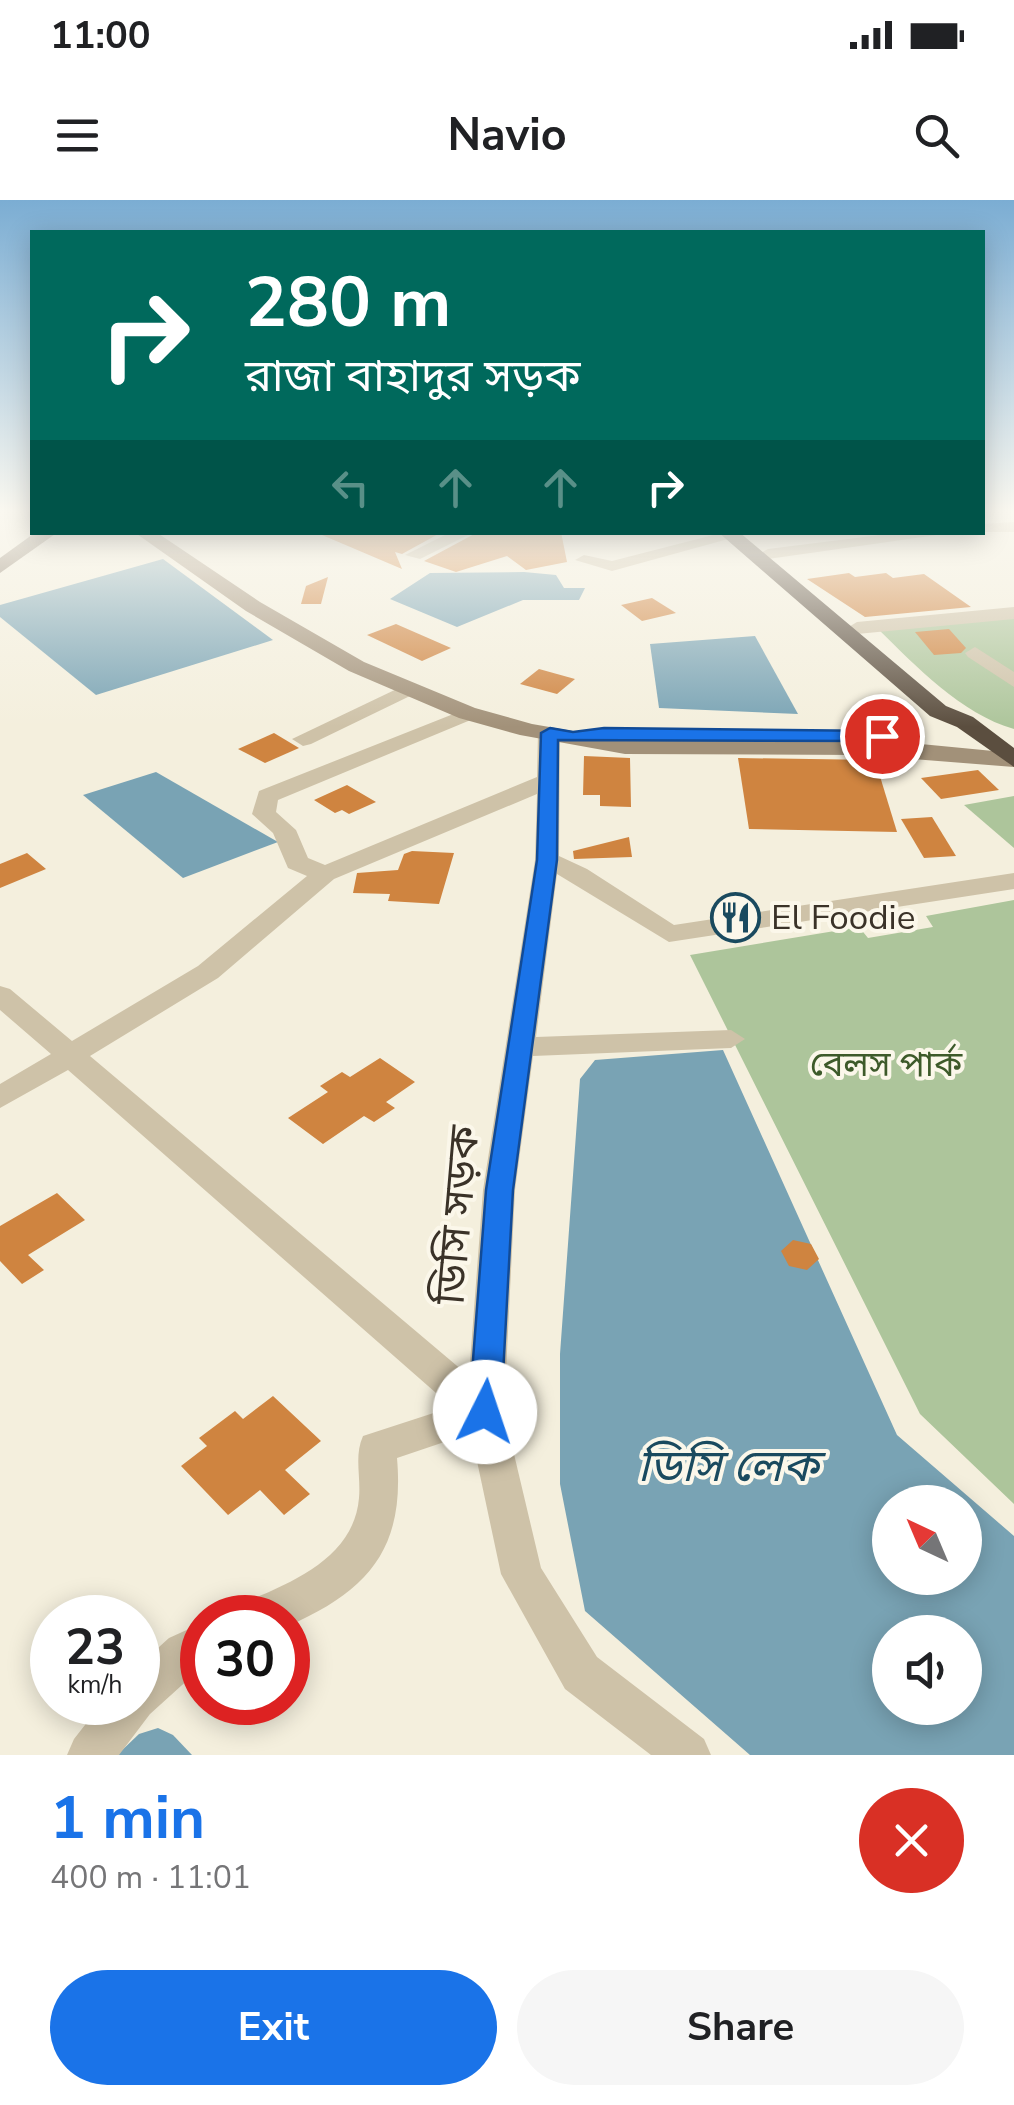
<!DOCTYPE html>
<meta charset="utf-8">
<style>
body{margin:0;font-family:"Nunito Sans","Noto Sans Bengali",sans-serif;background:#f6f6f6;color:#202124;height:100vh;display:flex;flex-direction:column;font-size:38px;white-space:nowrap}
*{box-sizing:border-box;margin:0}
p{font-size:32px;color:#757577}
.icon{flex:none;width:55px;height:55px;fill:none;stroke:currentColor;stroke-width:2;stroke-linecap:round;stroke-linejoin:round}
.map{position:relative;height:1555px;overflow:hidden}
.drawer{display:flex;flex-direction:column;background:#fff;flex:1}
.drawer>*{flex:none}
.hud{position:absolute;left:30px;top:30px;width:955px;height:305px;border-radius:0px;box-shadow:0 5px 25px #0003;background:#00695c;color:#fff;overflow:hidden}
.needle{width:65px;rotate:316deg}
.controls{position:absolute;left:872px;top:1285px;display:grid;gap:20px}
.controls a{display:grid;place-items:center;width:110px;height:110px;border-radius:50%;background:#fff;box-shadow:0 5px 25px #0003;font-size:50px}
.speed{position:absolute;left:30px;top:1395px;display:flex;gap:20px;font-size:50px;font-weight:700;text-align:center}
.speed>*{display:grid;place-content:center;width:130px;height:130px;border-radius:50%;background:#fff;box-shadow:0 5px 25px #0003;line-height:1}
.speed small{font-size:25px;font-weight:400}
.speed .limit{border:15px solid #d22;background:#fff;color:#111}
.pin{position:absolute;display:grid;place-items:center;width:85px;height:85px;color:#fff;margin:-42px;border:5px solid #fff;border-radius:50%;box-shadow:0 2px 10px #0007}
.me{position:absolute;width:110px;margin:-55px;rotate:4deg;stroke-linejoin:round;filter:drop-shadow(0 0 8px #0008)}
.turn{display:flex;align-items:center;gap:35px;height:210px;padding:0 50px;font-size:45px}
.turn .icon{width:130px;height:130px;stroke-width:2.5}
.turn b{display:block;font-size:70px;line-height:85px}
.lanes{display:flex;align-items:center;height:95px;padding:0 50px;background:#0003;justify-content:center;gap:50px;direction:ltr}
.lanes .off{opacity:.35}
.round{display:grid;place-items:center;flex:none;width:105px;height:105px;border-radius:52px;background:#f6f6f6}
.head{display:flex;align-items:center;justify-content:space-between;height:170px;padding:0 50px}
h1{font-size:60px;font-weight:700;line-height:75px;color:#1a73e8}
.action{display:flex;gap:20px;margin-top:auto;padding:20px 50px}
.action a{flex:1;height:115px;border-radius:60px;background:#1a73e8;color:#fff;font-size:40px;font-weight:700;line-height:115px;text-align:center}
.action a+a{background:#f6f6f6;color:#202124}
.status{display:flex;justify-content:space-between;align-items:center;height:70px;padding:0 50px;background:#fff;direction:ltr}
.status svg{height:28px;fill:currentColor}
header{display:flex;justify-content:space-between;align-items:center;height:130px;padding:0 50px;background:#fff;font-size:45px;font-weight:700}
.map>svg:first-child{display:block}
.green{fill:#adc59b}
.water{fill:#79a3b4;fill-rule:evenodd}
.building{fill:#cf8440}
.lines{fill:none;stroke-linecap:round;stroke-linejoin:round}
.street{fill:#cec2a8;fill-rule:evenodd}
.secondary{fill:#a29179;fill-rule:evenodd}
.primary{fill:#7d6d58;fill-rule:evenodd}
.highway{fill:#5b4e3f;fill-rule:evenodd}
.route{fill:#1a73e8;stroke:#114b97;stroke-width:2.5}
.labels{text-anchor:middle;stroke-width:8;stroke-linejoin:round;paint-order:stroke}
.poi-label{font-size:35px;fill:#3a3228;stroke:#fbf7ea;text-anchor:start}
.park-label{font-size:35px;fill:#3d5a2a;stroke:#fbf7ea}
.near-street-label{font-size:42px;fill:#3a3228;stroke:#fbf7ea}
.near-water-label{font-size:45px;font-style:italic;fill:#1a4a5f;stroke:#fbf7ea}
</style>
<div class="status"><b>11:00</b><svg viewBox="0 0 49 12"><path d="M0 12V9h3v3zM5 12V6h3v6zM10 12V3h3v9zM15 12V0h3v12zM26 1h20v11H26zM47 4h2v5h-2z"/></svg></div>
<header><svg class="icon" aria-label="menu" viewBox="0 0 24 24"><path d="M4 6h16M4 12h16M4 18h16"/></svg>Navio<svg class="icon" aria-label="search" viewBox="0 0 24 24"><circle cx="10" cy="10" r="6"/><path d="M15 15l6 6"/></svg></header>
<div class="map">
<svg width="1014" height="1555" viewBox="0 0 1014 1555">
<rect width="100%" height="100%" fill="#f4efdd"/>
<g class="green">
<path d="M 1014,418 L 1014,529 C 961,514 916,466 878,429 Z"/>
<path d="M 1014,596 L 1014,648 L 964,605 Z"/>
<path d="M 1014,700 L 1014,1304 L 920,1214 L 690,755 L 859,727 L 868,738 L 933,727 L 926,716 Z"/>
</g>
<g class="water">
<path d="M 163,359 L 273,440 L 96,495 L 0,417 L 0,405 Z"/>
<path d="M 524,372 L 556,375 L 564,388 L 585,388 L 579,400 L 523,400 L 457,427 L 390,399 L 430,373 Z"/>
<path d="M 755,436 L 798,514 L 659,508 L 650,444 Z"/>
<path d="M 156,572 L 278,642 L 183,678 L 83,595 Z"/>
<path d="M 723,850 L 897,1235 L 1014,1336 L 1014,1555 L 750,1555 L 585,1411 L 560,1284 L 560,1154 L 580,879 L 595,860 ZM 890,1302 L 965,1302 L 965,1378 L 890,1378 ZM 890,1432 L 965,1432 L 965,1508 L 890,1508 Z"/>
<path d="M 158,1528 L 173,1535 L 192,1555 L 117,1555 L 139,1534 Z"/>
</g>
<g class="building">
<path d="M 315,332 L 442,332 L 402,354 L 395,352 L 402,369 Z"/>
<path d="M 478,332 L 561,332 L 567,362 L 526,370 L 507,356 L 456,372 L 424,361 Z"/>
<path d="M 849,373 L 855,377 L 886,373 L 893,378 L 924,374 L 971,407 L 865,417 L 807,379 Z"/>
<path d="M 328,377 L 321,404 L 301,404 L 306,386 Z"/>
<path d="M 652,398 L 676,413 L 642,421 L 621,405 Z"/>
<path d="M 396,424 L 451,448 L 422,461 L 367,435 Z"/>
<path d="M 949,429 L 966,448 L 961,453 L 934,455 L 915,432 Z"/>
<path d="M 539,469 L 575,479 L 557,494 L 520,484 Z"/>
<path d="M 274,533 L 299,548 L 265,563 L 238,549 Z"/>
<path d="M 584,556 L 630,558 L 631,607 L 600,606 L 600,595 L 583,595 Z"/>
<path d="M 738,558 L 875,560 L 897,632 L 749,629 Z"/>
<path d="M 978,570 L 999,590 L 941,599 L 921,578 Z"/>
<path d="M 347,585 L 376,602 L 349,614 L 342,610 L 335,613 L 314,600 Z"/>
<path d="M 932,617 L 956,656 L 924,658 L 901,619 Z"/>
<path d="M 629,637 L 632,657 L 574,659 L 573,651 Z"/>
<path d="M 412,651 L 454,653 L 439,704 L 388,701 L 390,694 L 353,693 L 357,673 L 398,670 L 404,654 Z"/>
<path d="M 27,653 L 46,669 L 0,688 L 0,664 Z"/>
<path d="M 380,858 L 415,882 L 386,902 L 395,908 L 374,922 L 364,916 L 323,944 L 288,918 L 328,892 L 320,886 L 342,872 L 350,877 Z"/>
<path d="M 57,993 L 85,1020 L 28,1055 L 44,1070 L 22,1084 L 0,1061 L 0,1026 Z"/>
<path d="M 793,1040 L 811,1044 L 819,1059 L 807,1070 L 789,1066 L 781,1051 Z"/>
<path d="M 273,1196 L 321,1241 L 285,1270 L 310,1294 L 284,1315 L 260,1290 L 228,1315 L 181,1266 L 207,1246 L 199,1238 L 235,1211 L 243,1219 Z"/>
</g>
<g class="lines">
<g class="street">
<path d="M 1014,322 L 1014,332 L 976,332 L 982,332 L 982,324 Z"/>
<path d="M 451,332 L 474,332 L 420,359 L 405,355 Z"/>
<path d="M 725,332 L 739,336 L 612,371 L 575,360 L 584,355 L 612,361 Z"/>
<path d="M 904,332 L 958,332 L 768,359 L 759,354 L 768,349 Z"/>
<path d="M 1014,407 L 1014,419 L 857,434 L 847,428 L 857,422 Z"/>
<path d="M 975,447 L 1014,472 L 1014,487 L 968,457 L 965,453 Z"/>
<path d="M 403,486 L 410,488 L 410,496 L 311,544 L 303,546 L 292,539 Z"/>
<path d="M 466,509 L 477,515 L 473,519 L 278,600 L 276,612 L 296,630 L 308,658 L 325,665 L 537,577 L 538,533 L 549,527 L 560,533 L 559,656 L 587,669 L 674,725 L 1014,673 L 1014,689 L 669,742 L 557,674 L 536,837 L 731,830 L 745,839 L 731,848 L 533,856 L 515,990 L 504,1212 L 541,1368 L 597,1457 L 704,1539 L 711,1555 L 651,1555 L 565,1489 L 501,1374 L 471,1233 L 397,1258 C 405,1349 368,1391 288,1426 L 288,1418 L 237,1418 L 243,1403 C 291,1383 354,1358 359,1298 C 361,1276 354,1256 363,1236 L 452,1207 L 68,870 L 0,908 L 0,884 L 51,854 L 0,810 L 0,786 L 10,789 L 72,841 L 198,766 L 307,676 L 288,668 L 273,633 L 252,614 L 259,591 ZM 537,594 L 535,660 L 483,990 L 469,1176 L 90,856 L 218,778 L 334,679 Z"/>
<path d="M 202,1423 L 202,1467 L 150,1514 L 119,1555 L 67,1555 L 74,1539 L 103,1502 L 138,1502 L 138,1466 L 169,1438 Z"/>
</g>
<path class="secondary" d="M 134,332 L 156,332 L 260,402 L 364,462 L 475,508 L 532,524 L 625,540 L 900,542 L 1014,553 L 1014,567 L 862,555 L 625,554 L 520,535 L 459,518 L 349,471 L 246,411 Z"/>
<path class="primary" d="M 36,332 L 58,332 L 0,373 L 0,358 Z"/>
<path class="highway" d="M 718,332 L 739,332 L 946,506 L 973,517 L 1014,548 L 1014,567 L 957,527 L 930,516 Z"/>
</g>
<linearGradient id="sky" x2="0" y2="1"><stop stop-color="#7badd3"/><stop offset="0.59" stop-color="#faf8f0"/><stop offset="1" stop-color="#faf8f0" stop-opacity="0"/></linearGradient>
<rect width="1014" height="527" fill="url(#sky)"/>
<path class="route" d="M 550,528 L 573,532 L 604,528 L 882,531 L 891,536 L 882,541 L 558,540 L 557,660 L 513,990 L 501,1212 L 496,1221 L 485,1225 L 474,1221 L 469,1212 L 486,990 L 537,660 L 541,533 Z"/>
<defs>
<symbol id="restaurant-ring" viewBox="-11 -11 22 22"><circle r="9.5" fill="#fbf7ea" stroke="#1a4a5f" stroke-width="1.5"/><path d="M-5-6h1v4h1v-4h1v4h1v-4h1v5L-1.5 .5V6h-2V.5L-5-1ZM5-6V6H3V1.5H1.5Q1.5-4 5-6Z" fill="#1a4a5f"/></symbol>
</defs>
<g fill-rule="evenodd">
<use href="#restaurant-ring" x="708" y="690" width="55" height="55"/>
</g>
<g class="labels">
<g class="poi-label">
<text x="771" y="729">El Foodie</text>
</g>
<g class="park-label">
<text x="886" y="876">বেলস পার্ক</text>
</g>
<g class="near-street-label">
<text transform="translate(456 1015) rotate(-85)" y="15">ডিসি সড়ক</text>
</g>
<g class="near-water-label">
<text x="728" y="1281">ডিসি লেক</text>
</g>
</g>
</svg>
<div class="controls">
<a><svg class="needle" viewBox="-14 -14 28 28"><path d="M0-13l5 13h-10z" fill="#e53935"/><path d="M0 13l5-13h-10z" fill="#757577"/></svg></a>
<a><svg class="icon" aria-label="sound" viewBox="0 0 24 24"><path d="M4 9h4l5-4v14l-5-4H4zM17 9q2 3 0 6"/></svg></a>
</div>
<div class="speed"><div>23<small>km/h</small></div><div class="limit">30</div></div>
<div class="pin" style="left:882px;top:536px;background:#d93025"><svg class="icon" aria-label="arrive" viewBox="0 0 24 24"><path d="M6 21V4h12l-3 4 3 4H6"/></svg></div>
<svg class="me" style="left:485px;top:1212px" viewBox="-20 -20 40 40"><circle r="19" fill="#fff"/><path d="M0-13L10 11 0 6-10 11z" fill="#1a73e8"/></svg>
<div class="hud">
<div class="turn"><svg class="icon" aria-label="right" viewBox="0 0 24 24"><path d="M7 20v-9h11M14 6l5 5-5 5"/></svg><div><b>280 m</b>রাজা বাহাদুর সড়ক</div></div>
<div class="lanes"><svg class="icon off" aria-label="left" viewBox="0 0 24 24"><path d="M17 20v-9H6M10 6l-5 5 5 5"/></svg><svg class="icon off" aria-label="ahead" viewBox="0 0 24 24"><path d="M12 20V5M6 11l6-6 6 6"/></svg><svg class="icon off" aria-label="ahead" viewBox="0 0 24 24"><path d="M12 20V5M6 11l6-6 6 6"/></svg><svg class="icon" aria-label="right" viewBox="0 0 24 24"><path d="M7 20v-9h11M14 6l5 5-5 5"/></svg></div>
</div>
</div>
<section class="drawer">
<div class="head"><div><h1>1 min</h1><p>400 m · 11:01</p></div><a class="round" style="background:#d93025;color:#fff"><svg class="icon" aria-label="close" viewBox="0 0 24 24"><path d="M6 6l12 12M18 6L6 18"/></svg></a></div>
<div class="action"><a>Exit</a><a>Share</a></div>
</section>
